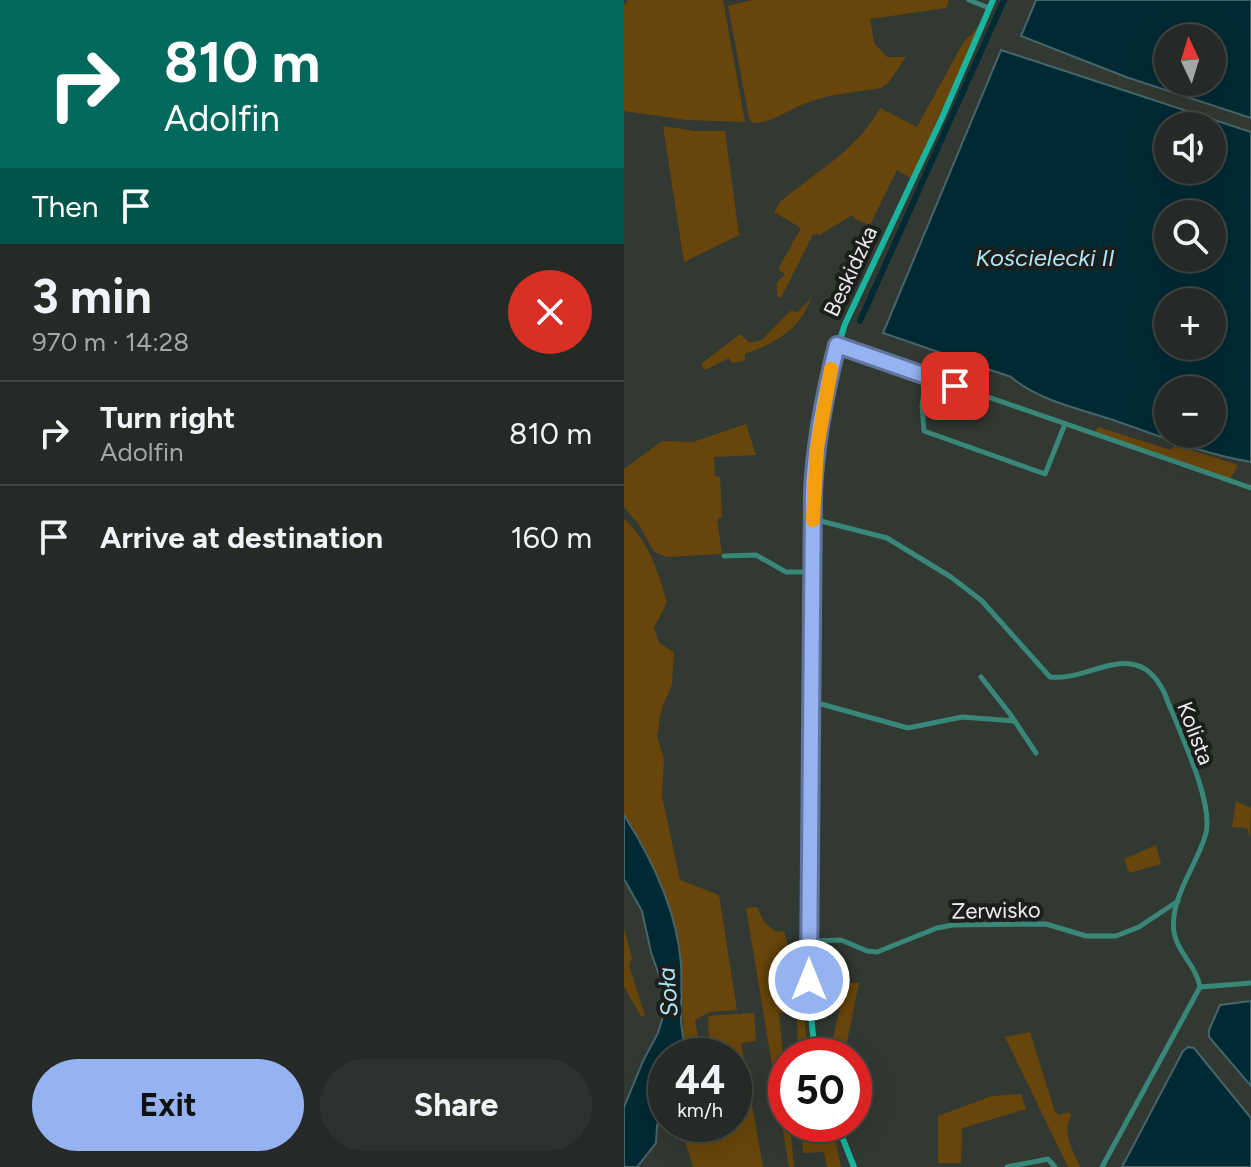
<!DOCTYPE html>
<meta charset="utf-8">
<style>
body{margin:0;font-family:Figtree,sans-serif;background:#2e322e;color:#f1f3f6;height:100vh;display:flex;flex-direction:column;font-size:30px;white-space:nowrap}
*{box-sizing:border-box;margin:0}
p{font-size:26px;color:#a4a7a7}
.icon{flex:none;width:44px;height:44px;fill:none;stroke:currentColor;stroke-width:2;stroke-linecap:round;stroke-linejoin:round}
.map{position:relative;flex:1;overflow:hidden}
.side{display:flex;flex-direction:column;background:#262a26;width:624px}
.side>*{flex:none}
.hud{background:#00695c;color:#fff;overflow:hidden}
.needle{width:52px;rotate:356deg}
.buttons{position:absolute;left:530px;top:24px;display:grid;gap:16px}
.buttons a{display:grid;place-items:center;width:72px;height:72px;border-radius:50%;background:#262a26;box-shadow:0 8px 32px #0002,0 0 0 2px #424643;font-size:40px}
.speed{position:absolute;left:24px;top:1038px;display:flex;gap:16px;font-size:40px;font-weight:700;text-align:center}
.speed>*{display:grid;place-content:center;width:104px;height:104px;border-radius:50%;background:#262a26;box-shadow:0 8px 32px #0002,0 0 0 2px #424643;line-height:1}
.speed small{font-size:20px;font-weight:400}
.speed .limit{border:12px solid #d22;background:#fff;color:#111}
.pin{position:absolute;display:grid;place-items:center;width:68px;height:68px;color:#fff;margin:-34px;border-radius:16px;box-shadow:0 4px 12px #0006}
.me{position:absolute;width:88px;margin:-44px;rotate:0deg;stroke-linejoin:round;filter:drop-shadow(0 0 6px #0008)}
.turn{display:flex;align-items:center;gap:28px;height:168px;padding:0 32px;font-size:36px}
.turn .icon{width:104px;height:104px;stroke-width:2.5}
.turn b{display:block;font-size:56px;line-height:68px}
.then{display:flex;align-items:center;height:76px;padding:0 32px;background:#0003;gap:16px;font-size:30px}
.round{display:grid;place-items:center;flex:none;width:84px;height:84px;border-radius:42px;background:#2e322e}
.summary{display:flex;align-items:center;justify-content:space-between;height:136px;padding:0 32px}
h1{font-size:48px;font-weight:700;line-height:60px}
.action{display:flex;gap:16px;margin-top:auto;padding:16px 32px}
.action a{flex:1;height:92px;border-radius:48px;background:#95b2f1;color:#111;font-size:32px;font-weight:700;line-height:92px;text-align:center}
.action a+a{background:#2e322e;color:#f1f3f6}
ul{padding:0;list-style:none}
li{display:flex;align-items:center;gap:24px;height:104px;padding:0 32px;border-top:2px solid #424643}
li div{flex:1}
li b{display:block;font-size:30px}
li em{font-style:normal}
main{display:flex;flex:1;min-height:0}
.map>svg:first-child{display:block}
.green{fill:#68460b}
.water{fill:#002a33;stroke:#46656a;stroke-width:2;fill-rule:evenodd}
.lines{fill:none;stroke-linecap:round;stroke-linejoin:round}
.canal{stroke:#002a33;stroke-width:6}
.street{stroke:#388778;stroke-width:5}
.secondary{stroke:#19b59e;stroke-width:6}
.route-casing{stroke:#61749d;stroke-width:20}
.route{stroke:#95b2f1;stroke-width:14}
.slow{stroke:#f59e0b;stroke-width:14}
.labels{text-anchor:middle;stroke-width:8;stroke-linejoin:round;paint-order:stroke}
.street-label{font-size:22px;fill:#ebeeeb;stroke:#1c1e1c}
.water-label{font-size:24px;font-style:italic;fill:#aee6f3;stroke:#1c1e1c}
</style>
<main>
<section class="side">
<div class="hud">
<div class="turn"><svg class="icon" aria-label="right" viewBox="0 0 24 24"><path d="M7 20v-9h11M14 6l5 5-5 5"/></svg><div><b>810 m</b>Adolfin</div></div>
<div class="then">Then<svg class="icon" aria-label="arrive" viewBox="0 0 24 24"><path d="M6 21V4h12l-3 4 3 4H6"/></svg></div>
</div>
<div class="summary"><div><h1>3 min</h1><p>970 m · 14:28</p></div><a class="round" style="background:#d93025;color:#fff"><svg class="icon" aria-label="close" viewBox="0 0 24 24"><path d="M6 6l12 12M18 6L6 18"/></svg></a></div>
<ul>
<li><svg class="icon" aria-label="right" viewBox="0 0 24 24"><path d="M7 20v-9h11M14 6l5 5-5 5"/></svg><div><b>Turn right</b><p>Adolfin</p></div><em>810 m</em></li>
<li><svg class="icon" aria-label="arrive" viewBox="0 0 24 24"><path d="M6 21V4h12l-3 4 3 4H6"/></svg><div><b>Arrive at destination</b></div><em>160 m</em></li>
</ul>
<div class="action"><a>Exit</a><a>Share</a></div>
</section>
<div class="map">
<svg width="627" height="1167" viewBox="0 0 627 1167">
<rect width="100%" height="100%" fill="#323832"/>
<g class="green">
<path d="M 4,0 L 99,0 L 121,122 L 63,120 L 0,111 L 0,5 Z"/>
<path d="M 128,0 L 325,0 L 322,8 L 246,19 L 250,43 L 263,57 L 282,57 L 264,83 L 257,88 C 233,92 205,94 182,103 C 164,110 148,123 128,123 L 125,118 L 104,6 Z"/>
<path d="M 357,24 L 287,178 L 273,170 L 246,225 L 231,219 L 229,215 L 195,235 L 189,234 L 157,298 L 153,296 L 153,283 L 161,274 L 154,269 L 177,228 L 150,212 L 157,201 C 191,173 235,148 256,108 L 293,127 L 339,43 Z"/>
<path d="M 39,126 L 71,131 L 101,131 L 115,235 L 60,262 Z"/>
<path d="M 187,298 C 176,330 151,343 121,354 L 121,361 L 107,363 L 105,358 L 81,370 L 77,364 L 116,334 L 126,343 L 138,340 L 166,311 L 174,312 Z"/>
<path d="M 122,424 L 132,455 L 90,457 L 91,476 L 96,477 L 98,517 L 93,519 L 98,554 L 43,557 L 30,552 L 16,526 L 0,507 L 0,469 L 38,441 L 69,442 Z"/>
<path d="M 474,427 L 547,450 L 551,445 L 614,465 L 606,479 L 471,432 Z"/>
<path d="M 0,519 C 25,541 34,572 43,602 L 30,628 L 35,643 L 50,652 L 48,684 L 37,711 L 33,736 L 40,759 L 38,796 L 56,880 L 95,895 L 113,1010 L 86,1012 L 71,1020 L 74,1037 L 85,1038 L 84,1016 L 130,1013 L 132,1041 L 117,1043 L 139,1167 L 69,1167 L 56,1124 L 110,1124 L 110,1056 L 60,1056 L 57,961 L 23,853 L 0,815 Z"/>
<path d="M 612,801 L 627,808 L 626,837 L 623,828 L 608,827 Z"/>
<path d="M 532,845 L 537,864 L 505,873 L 500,859 Z"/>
<path d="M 133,907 L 140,922 L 152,932 L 160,931 L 164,946 L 180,967 L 180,1018 L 185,1056 L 174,1056 L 173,1012 L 155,1013 L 162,1086 L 162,1124 L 166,1124 L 170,1167 L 165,1167 L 122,908 Z"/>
<path d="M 0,928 L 8,958 L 5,965 L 21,1016 L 17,1016 L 0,987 Z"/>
<path d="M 224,975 L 223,983 L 235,983 L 220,1056 L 208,1056 L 208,1042 L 219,995 L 208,992 L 205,977 Z"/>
<path d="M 406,1032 L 431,1112 L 435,1115 L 445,1112 L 447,1115 C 438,1134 448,1148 456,1167 L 444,1167 L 381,1037 Z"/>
<path d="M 397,1094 L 402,1109 L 338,1128 L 337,1163 L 314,1163 L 314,1116 L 368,1096 Z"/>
<path d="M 177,1124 L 208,1124 L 217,1167 L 203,1167 L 200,1152 L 179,1153 Z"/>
</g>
<g class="water">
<path d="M 412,0 L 627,0 L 627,118 L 502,77 L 397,36 ZM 544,38 L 588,38 L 588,82 L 544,82 Z"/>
<path d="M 377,50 L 627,132 L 627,462 C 580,454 535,436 489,420 C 456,409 413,400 387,377 L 259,333 ZM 544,126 L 588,126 L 588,170 L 544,170 ZM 544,214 L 588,214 L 588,258 L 544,258 ZM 544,302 L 588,302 L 588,346 L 544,346 ZM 544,390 L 588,390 L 588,434 L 544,434 Z"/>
<path d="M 0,815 C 28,859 53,911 57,964 C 58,982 57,1001 57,1019 C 57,1032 62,1044 60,1056 L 42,1056 L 42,1093 L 33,1126 L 32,1143 L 13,1167 L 0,1167 L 0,1107 L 19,1061 L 34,1033 L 40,1013 L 36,978 L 27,952 L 18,911 L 0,879 Z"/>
<path d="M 627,1001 L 627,1086 L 585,1037 L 585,1030 L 596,1005 Z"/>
<path d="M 564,1047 L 570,1048 L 627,1118 L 627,1167 L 498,1167 L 559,1051 Z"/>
</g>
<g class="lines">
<path class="canal" d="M 236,321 L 380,0"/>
<g class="street">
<path d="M 345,0 L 365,8"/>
<path d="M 214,345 L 627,488"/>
<path d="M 303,376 L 298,405 L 300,431 L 421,474 L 441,424"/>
<path d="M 189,519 L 263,538 L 327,577 L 358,601 L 426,677 C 466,682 512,635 540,692 C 552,724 590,801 582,833 C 574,864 545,898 550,932 C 553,952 573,967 576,987 L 478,1167"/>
<path d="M 100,556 L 132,555 L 162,572 L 188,572"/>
<path d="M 357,677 L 386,714 L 412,753"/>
<path d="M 186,701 L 284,728 L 338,717 L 391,721"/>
<path d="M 185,941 L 217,940 L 243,951 L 253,952 L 313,928 L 329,925 L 422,924 L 462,936 L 492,936 L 515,927 L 554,901"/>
<path d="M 576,987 L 627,983"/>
<path d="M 383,1167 L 424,1159 L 431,1167"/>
</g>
<g class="secondary">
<path d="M 191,1056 L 186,1003 L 186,701 L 189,483 L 197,417 L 207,369 L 221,324 L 317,120 L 369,0"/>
<path d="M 213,1124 L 230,1167"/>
</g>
</g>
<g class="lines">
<defs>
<path id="route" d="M 185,980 L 189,492 C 191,442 201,393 213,345 L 331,386"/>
</defs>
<use href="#route" class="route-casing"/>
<use href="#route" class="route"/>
<path class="slow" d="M 189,520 L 193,448 L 207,369"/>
</g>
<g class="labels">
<g class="street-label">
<text transform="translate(226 271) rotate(-65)" y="8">Beskidzka</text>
<text transform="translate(572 733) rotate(69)" y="8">Kolista</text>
<text transform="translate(372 910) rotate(-1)" y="8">Zerwisko</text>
</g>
<g class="water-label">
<text x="421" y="266">Kościelecki II</text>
<text transform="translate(44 992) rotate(-94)" y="8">Soła</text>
</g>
</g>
</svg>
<div class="buttons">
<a><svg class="needle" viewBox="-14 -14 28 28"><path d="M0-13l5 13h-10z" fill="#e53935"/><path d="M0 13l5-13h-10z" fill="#a4a7a7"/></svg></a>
<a><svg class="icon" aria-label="sound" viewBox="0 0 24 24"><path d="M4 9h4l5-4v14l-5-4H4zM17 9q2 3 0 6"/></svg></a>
<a><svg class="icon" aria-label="search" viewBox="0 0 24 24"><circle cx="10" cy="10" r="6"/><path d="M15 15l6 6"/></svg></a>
<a>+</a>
<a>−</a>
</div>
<div class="speed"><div>44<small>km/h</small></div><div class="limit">50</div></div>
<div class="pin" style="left:331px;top:386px;background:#d93025"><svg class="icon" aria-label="arrive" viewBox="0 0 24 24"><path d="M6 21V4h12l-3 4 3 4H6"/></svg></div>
<svg class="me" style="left:185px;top:980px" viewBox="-20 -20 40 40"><circle r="17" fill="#95b2f1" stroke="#fff" stroke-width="3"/><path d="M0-11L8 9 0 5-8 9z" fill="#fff"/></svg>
</div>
</main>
